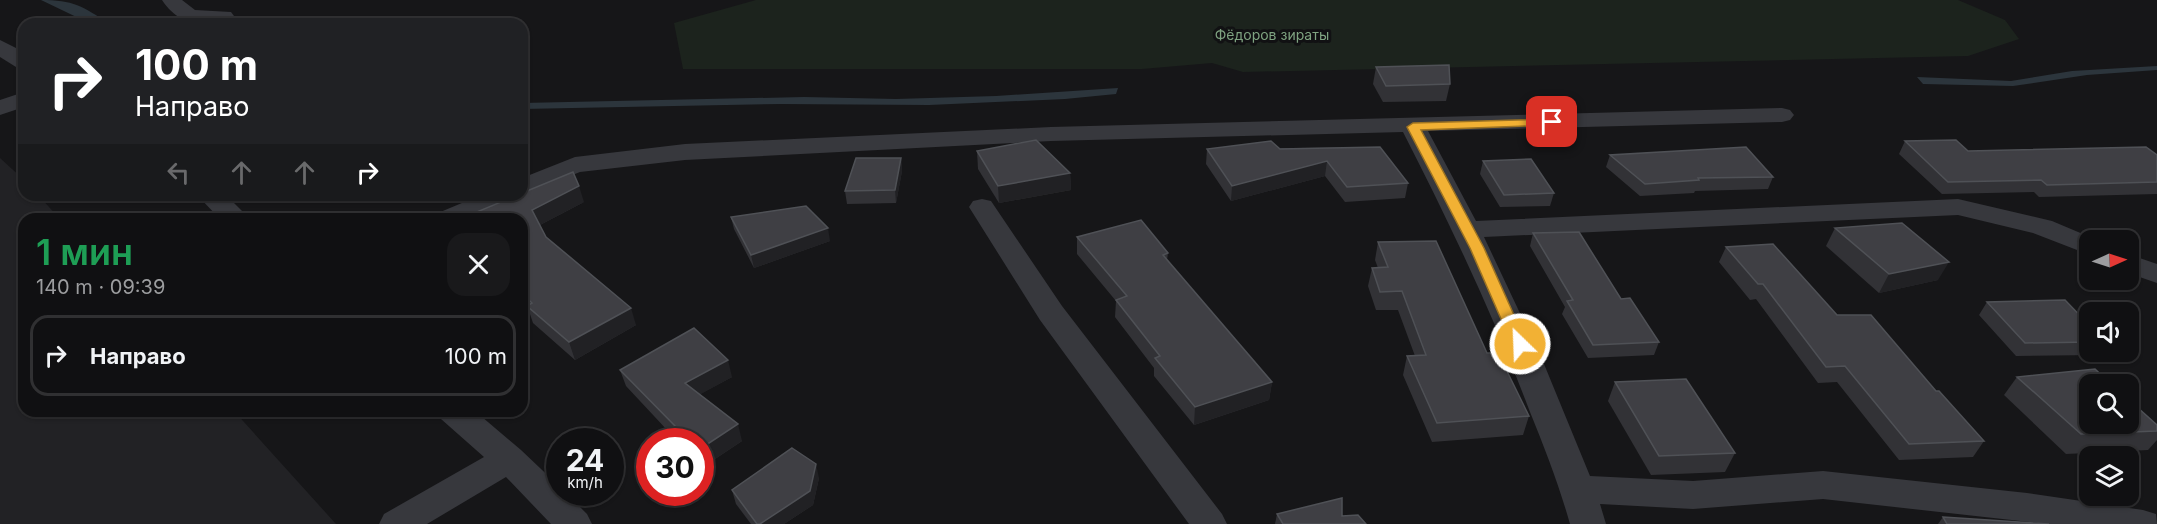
<!DOCTYPE html>
<html lang="ru">
<meta charset="utf-8">
<style>
body{margin:0;font-family:Inter,sans-serif;background:#19191b;color:#f1f3f6;height:100vh;display:flex;flex-direction:column;font-size:22px;white-space:nowrap}
*{box-sizing:border-box;margin:0}
p{font-size:20px;color:#9c9d9f}
.icon{flex:none;width:33px;height:33px;fill:none;stroke:currentColor;stroke-width:2;stroke-linecap:round;stroke-linejoin:round}
.map{position:relative;flex:1;overflow:hidden}
.details{position:absolute;left:18px;top:213px;width:510px;height:204px;display:flex;flex-direction:column;background:#101012;border-radius:18px;box-shadow:0 2px 4px #0004,0 0 0 2px #303032}
.details>*{flex:none}
.top-card{position:absolute;left:18px;top:18px;width:510px;height:183px;border-radius:18px;box-shadow:0 2px 4px #0004,0 0 0 2px #303032;background:#202124;color:#fff;overflow:hidden}
.needle{width:39px;rotate:87deg}
.tools{position:absolute;left:2079px;top:230px;display:grid;gap:12px}
.tools a{display:grid;place-items:center;width:60px;height:60px;border-radius:12px;background:#101012;box-shadow:0 2px 4px #0004,0 0 0 2px #303032;font-size:30px}
.speed{position:absolute;left:546px;top:428px;display:flex;gap:12px;font-size:30px;font-weight:700;text-align:center}
.speed>*{display:grid;place-content:center;width:78px;height:78px;border-radius:50%;background:#101012;box-shadow:0 2px 4px #0004,0 0 0 2px #303032;line-height:1}
.speed small{font-size:15px;font-weight:400}
.speed .limit{border:9px solid #d22;background:#fff;color:#111}
.pin{position:absolute;display:grid;place-items:center;width:51px;height:51px;color:#fff;margin:-26px;border-radius:12px;box-shadow:0 3px 9px #0006}
.me{position:absolute;width:66px;margin:-33px;rotate:336deg;stroke-linejoin:round;filter:drop-shadow(0 0 4px #0008)}
.turn{display:flex;align-items:center;gap:21px;height:126px;padding:0 18px;font-size:27px}
.turn .icon{width:78px;height:78px;stroke-width:2.5}
.turn b{display:block;font-size:42px;line-height:51px}
.lanes{display:flex;align-items:center;height:57px;padding:0 18px;background:#0003;justify-content:center;gap:30px;direction:ltr}
.lanes .off{opacity:.35}
.round{display:grid;place-items:center;flex:none;width:63px;height:63px;border-radius:18px;background:#19191b}
.head{display:flex;align-items:center;justify-content:space-between;height:102px;padding:0 18px}
h1{font-size:36px;font-weight:600;line-height:45px;color:#1e9e55}
ul{padding:0;list-style:none}
li{display:flex;align-items:center;gap:18px;height:81px;margin:0 12px 9px;padding:0 6px;border:3px solid #303032;border-radius:18px}
li div{flex:1}
li b{display:block;font-size:22px}
li em{font-style:normal}
.map>svg:first-child{display:block}
.built{fill:#222225}
.green{fill:#1c231d}
.water{fill:#2c353c}
.lines{fill:none;stroke-linecap:round;stroke-linejoin:round}
.minor{fill:#37383d;fill-rule:evenodd}
.wall{fill:#323236}
.shaded-wall{fill:#212124}
.building{fill:#3f3f44;stroke:#4f5156;stroke-width:1.5}
.route{fill:#f2b134;stroke:#9d7322;stroke-width:1.5}
.labels{text-anchor:middle;stroke-width:6;stroke-linejoin:round;paint-order:stroke}
.far-park-label{font-size:14px;fill:#7fa381;stroke:#111113}
</style>
<div class="map">
<svg width="2157" height="524" viewBox="0 0 2157 524">
<rect width="100%" height="100%" fill="#161618"/>
<path class="built" d="M 0,158 L 24,180 L 24,195 L 38,195 L 60,219 L 24,219 L 24,411 L 234,411 L 336,524 L 0,524 Z"/>
<path class="green" d="M 756,0 L 1958,0 L 2005,20 L 2019,39 L 1968,56 L 1243,72 L 1212,63 L 1142,69 L 683,69 L 674,23 Z"/>
<g class="water">
<path d="M 41,0 C 73,0 83,6 109,24 L 91,24 Z"/>
<path d="M 2157,66 L 2157,70 L 2087,75 L 2013,86 L 1923,84 L 1917,77 L 2011,81 L 2072,71 Z"/>
<path d="M 1118,88 L 1116,94 L 1065,99 L 929,105 L 781,104 L 522,109 L 522,103 L 804,97 L 896,99 L 996,96 Z"/>
</g>
<g class="lines">
<g class="minor">
<path d="M 162,0 L 182,0 L 195,10 L 231,12 L 234,16 L 231,20 C 203,27 179,26 162,0 Z"/>
<path d="M 0,40 L 24,52 L 24,69 L 16,67 L 0,57 Z"/>
<path d="M 24,92 L 24,107 L 0,115 L 0,100 Z"/>
<path d="M 1782,108 L 1790,110 L 1794,115 L 1790,120 L 1782,122 L 1428,131 L 1476,221 L 1958,199 L 2052,221 L 2097,240 L 2090,240 L 2090,255 L 2033,233 L 1958,215 L 1484,237 L 1544,364 L 1590,476 L 1693,481 L 1823,471 L 2027,493 L 2143,510 L 2156,514 L 2157,524 L 2047,524 L 1823,499 L 1693,509 L 1600,504 L 1606,524 L 1570,524 C 1559,485 1545,449 1530,412 C 1494,316 1450,224 1403,132 L 1051,141 L 685,160 L 580,172 L 522,195 L 522,178 L 575,157 L 685,144 L 1051,127 Z"/>
<path d="M 197,195 L 226,195 L 250,219 L 220,219 Z"/>
<path d="M 481,195 L 517,195 L 513,201 L 471,219 L 434,219 L 438,213 Z"/>
<path d="M 982,199 L 991,201 L 1062,306 L 1222,514 L 1227,524 L 1189,524 L 1040,320 L 969,207 L 973,201 Z"/>
<path d="M 2128,254 L 2157,264 L 2157,283 L 2128,273 Z"/>
<path d="M 436,411 L 475,411 L 521,450 L 560,487 L 560,492 L 565,492 L 587,514 L 592,524 L 551,524 L 506,477 L 427,524 L 379,524 L 384,514 L 484,457 L 441,419 Z"/>
</g>
</g>
<g class="wall">
<path d="M 1376,67 L 1450,84 L 1446,101 L 1383,102 L 1373,84 Z"/>
<path d="M 1905,141 L 1968,151 L 2157,155 L 2157,194 L 2039,197 L 2034,192 L 1942,194 L 1899,154 Z"/>
<path d="M 1380,147 L 1408,183 L 1405,198 L 1345,202 L 1325,176 L 1231,201 L 1206,164 L 1207,149 Z"/>
<path d="M 977,151 L 1070,173 L 1071,190 L 999,203 L 978,169 Z"/>
<path d="M 1610,155 L 1773,177 L 1768,189 L 1695,191 L 1694,193 L 1640,196 L 1606,167 Z"/>
<path d="M 901,158 L 902,171 L 896,203 L 847,204 L 845,191 Z"/>
<path d="M 1483,161 L 1554,193 L 1550,206 L 1500,207 L 1480,174 Z"/>
<path d="M 584,202 L 540,225 L 546,237 L 636,325 L 575,360 L 533,323 L 529,311 L 522,304 L 522,219 Z"/>
<path d="M 731,217 L 830,241 L 754,268 L 734,229 Z"/>
<path d="M 1835,228 L 1938,280 L 1879,293 L 1826,246 Z"/>
<path d="M 1533,233 L 1621,299 L 1659,342 L 1654,355 L 1588,358 L 1562,314 L 1565,307 L 1530,246 Z"/>
<path d="M 1077,237 L 1168,253 L 1167,260 L 1272,382 L 1269,400 L 1194,425 L 1154,376 L 1154,368 L 1115,317 L 1116,301 L 1077,254 Z"/>
<path d="M 1378,242 L 1487,353 L 1529,416 L 1523,435 L 1432,442 L 1403,375 L 1407,356 L 1415,356 L 1398,310 L 1376,310 L 1368,286 L 1372,268 L 1378,268 L 1375,260 Z"/>
<path d="M 1726,247 L 1837,315 L 1936,391 L 1984,441 L 1973,457 L 1899,460 L 1837,382 L 1818,383 L 1756,299 L 1750,300 L 1719,262 Z"/>
<path d="M 1987,302 L 2090,326 L 2090,351 L 2098,351 L 2095,355 L 2016,356 L 1979,315 Z"/>
<path d="M 620,370 L 732,377 L 700,394 L 742,441 L 700,469 L 700,441 L 668,431 L 626,386 Z"/>
<path d="M 2017,377 L 2157,425 L 2157,440 L 2148,450 L 2066,454 L 2004,395 Z"/>
<path d="M 1615,382 L 1735,453 L 1725,472 L 1651,475 L 1608,401 Z"/>
<path d="M 650,443 L 650,472 L 645,467 L 639,450 Z"/>
<path d="M 819,478 L 813,505 L 784,524 L 751,524 L 736,504 L 732,490 Z"/>
<path d="M 1277,514 L 1342,516 L 1366,524 L 1275,524 Z"/>
<path d="M 1943,517 L 2049,524 L 1938,524 Z"/>
</g>
<g class="shaded-wall">
<path d="M 901,158 L 902,171 L 896,203 L 895,190 Z"/>
<path d="M 1327,161 L 1325,176 L 1231,201 L 1232,186 Z"/>
<path d="M 1070,173 L 1071,190 L 999,203 L 998,186 Z"/>
<path d="M 579,186 L 584,202 L 538,226 L 532,210 Z"/>
<path d="M 394,195 L 414,195 L 397,202 Z"/>
<path d="M 828,228 L 830,241 L 754,268 L 751,255 Z"/>
<path d="M 1949,262 L 1938,280 L 1879,293 L 1889,274 Z"/>
<path d="M 631,308 L 636,325 L 575,360 L 569,342 Z"/>
<path d="M 728,360 L 732,377 L 690,400 L 685,383 Z"/>
<path d="M 1272,382 L 1269,400 L 1194,425 L 1195,407 Z"/>
<path d="M 738,424 L 742,441 L 700,469 L 700,449 Z"/>
<path d="M 816,464 L 819,478 L 813,505 L 784,524 L 760,524 Z"/>
</g>
<g class="building">
<path d="M 1449,65 L 1450,84 L 1386,86 L 1376,67 Z"/>
<path d="M 1036,140 L 1070,173 L 998,186 L 977,151 Z"/>
<path d="M 1956,140 L 1968,151 L 2146,147 L 2157,155 L 2157,182 L 2047,185 L 2041,180 L 1948,182 L 1905,141 Z"/>
<path d="M 1271,141 L 1280,149 L 1380,147 L 1408,183 L 1347,187 L 1327,161 L 1232,186 L 1207,149 Z"/>
<path d="M 1746,147 L 1773,177 L 1698,178 L 1699,180 L 1645,184 L 1610,155 Z"/>
<path d="M 856,158 L 901,158 L 895,190 L 845,191 Z"/>
<path d="M 1531,159 L 1554,193 L 1504,195 L 1483,161 Z"/>
<path d="M 573,172 L 579,186 L 532,210 L 546,237 L 631,308 L 569,342 L 527,306 L 532,303 L 522,293 L 522,219 L 460,219 L 518,195 L 522,195 L 522,193 Z"/>
<path d="M 806,206 L 828,228 L 751,255 L 731,217 Z"/>
<path d="M 1141,220 L 1168,253 L 1163,255 L 1272,382 L 1195,407 L 1155,358 L 1160,356 L 1116,300 L 1127,296 L 1077,237 Z"/>
<path d="M 1902,223 L 1949,262 L 1889,274 L 1835,228 Z"/>
<path d="M 1579,232 L 1621,299 L 1630,298 L 1659,342 L 1593,345 L 1567,301 L 1573,300 L 1533,233 Z"/>
<path d="M 1436,241 L 1487,353 L 1498,353 L 1529,416 L 1437,423 L 1407,356 L 1426,355 L 1402,291 L 1380,292 L 1372,268 L 1388,267 L 1378,242 Z"/>
<path d="M 1773,244 L 1837,315 L 1871,315 L 1936,391 L 1939,391 L 1984,441 L 1909,444 L 1845,366 L 1826,367 L 1763,284 L 1758,284 L 1726,247 Z"/>
<path d="M 2065,300 L 2090,326 L 2090,342 L 2025,343 L 1987,302 Z"/>
<path d="M 694,328 L 728,360 L 685,383 L 738,424 L 700,449 L 700,441 L 653,441 L 675,426 L 620,370 Z"/>
<path d="M 2095,369 L 2111,384 L 2090,384 L 2090,423 L 2128,423 L 2128,399 L 2157,425 L 2157,431 L 2081,434 L 2017,377 Z"/>
<path d="M 1686,379 L 1735,453 L 1659,456 L 1615,382 Z"/>
<path d="M 650,443 L 650,460 L 639,450 Z"/>
<path d="M 792,448 L 816,464 L 810,491 L 760,524 L 757,524 L 732,490 Z"/>
<path d="M 1342,498 L 1342,516 L 1358,515 L 1366,524 L 1283,524 L 1277,514 Z"/>
<path d="M 1943,517 L 2049,524 L 1947,524 Z"/>
</g>
<path class="route" d="M 1552,119 L 1557,122 L 1556,125 L 1421,130 L 1484,248 L 1527,344 L 1520,349 L 1512,344 L 1470,248 L 1407,127 L 1413,123 Z"/>
<g class="labels">
<g class="far-park-label">
<text x="1272" y="40">Фёдоров зираты</text>
</g>
</g>
</svg>
<div class="tools">
<a><svg class="needle" viewBox="-14 -14 28 28"><path d="M0-13l5 13h-10z" fill="#e53935"/><path d="M0 13l5-13h-10z" fill="#9c9d9f"/></svg></a>
<a><svg class="icon" aria-label="sound" viewBox="0 0 24 24"><path d="M4 9h4l5-4v14l-5-4H4zM17 9q2 3 0 6"/></svg></a>
<a><svg class="icon" aria-label="search" viewBox="0 0 24 24"><circle cx="10" cy="10" r="6"/><path d="M15 15l6 6"/></svg></a>
<a><svg class="icon" aria-label="layers" viewBox="0 0 24 24"><path d="M12 4l9 5-9 5-9-5zM3 14l9 5 9-5"/></svg></a>
</div>
<div class="speed"><div>24<small>km/h</small></div><div class="limit">30</div></div>
<div class="pin" style="left:1552px;top:122px;background:#d93025"><svg class="icon" aria-label="arrive" viewBox="0 0 24 24"><path d="M6 21V4h12l-3 4 3 4H6"/></svg></div>
<svg class="me" style="left:1520px;top:344px" viewBox="-20 -20 40 40"><circle r="17" fill="#f2b134" stroke="#fff" stroke-width="3"/><path d="M0-11L8 9 0 5-8 9z" fill="#fff"/></svg>
<div class="top-card">
<div class="turn"><svg class="icon" aria-label="right" viewBox="0 0 24 24"><path d="M7 20v-9h11M14 6l5 5-5 5"/></svg><div><b>100 m</b>Направо</div></div>
<div class="lanes"><svg class="icon off" aria-label="left" viewBox="0 0 24 24"><path d="M17 20v-9H6M10 6l-5 5 5 5"/></svg><svg class="icon off" aria-label="ahead" viewBox="0 0 24 24"><path d="M12 20V5M6 11l6-6 6 6"/></svg><svg class="icon off" aria-label="ahead" viewBox="0 0 24 24"><path d="M12 20V5M6 11l6-6 6 6"/></svg><svg class="icon" aria-label="right" viewBox="0 0 24 24"><path d="M7 20v-9h11M14 6l5 5-5 5"/></svg></div>
</div>
<section class="details">
<div class="head"><div><h1>1 мин</h1><p>140 m · 09:39</p></div><a class="round"><svg class="icon" aria-label="close" viewBox="0 0 24 24"><path d="M6 6l12 12M18 6L6 18"/></svg></a></div>
<ul>
<li><svg class="icon" aria-label="right" viewBox="0 0 24 24"><path d="M7 20v-9h11M14 6l5 5-5 5"/></svg><div><b>Направо</b></div><em>100 m</em></li>
</ul>
</section>
</div>
